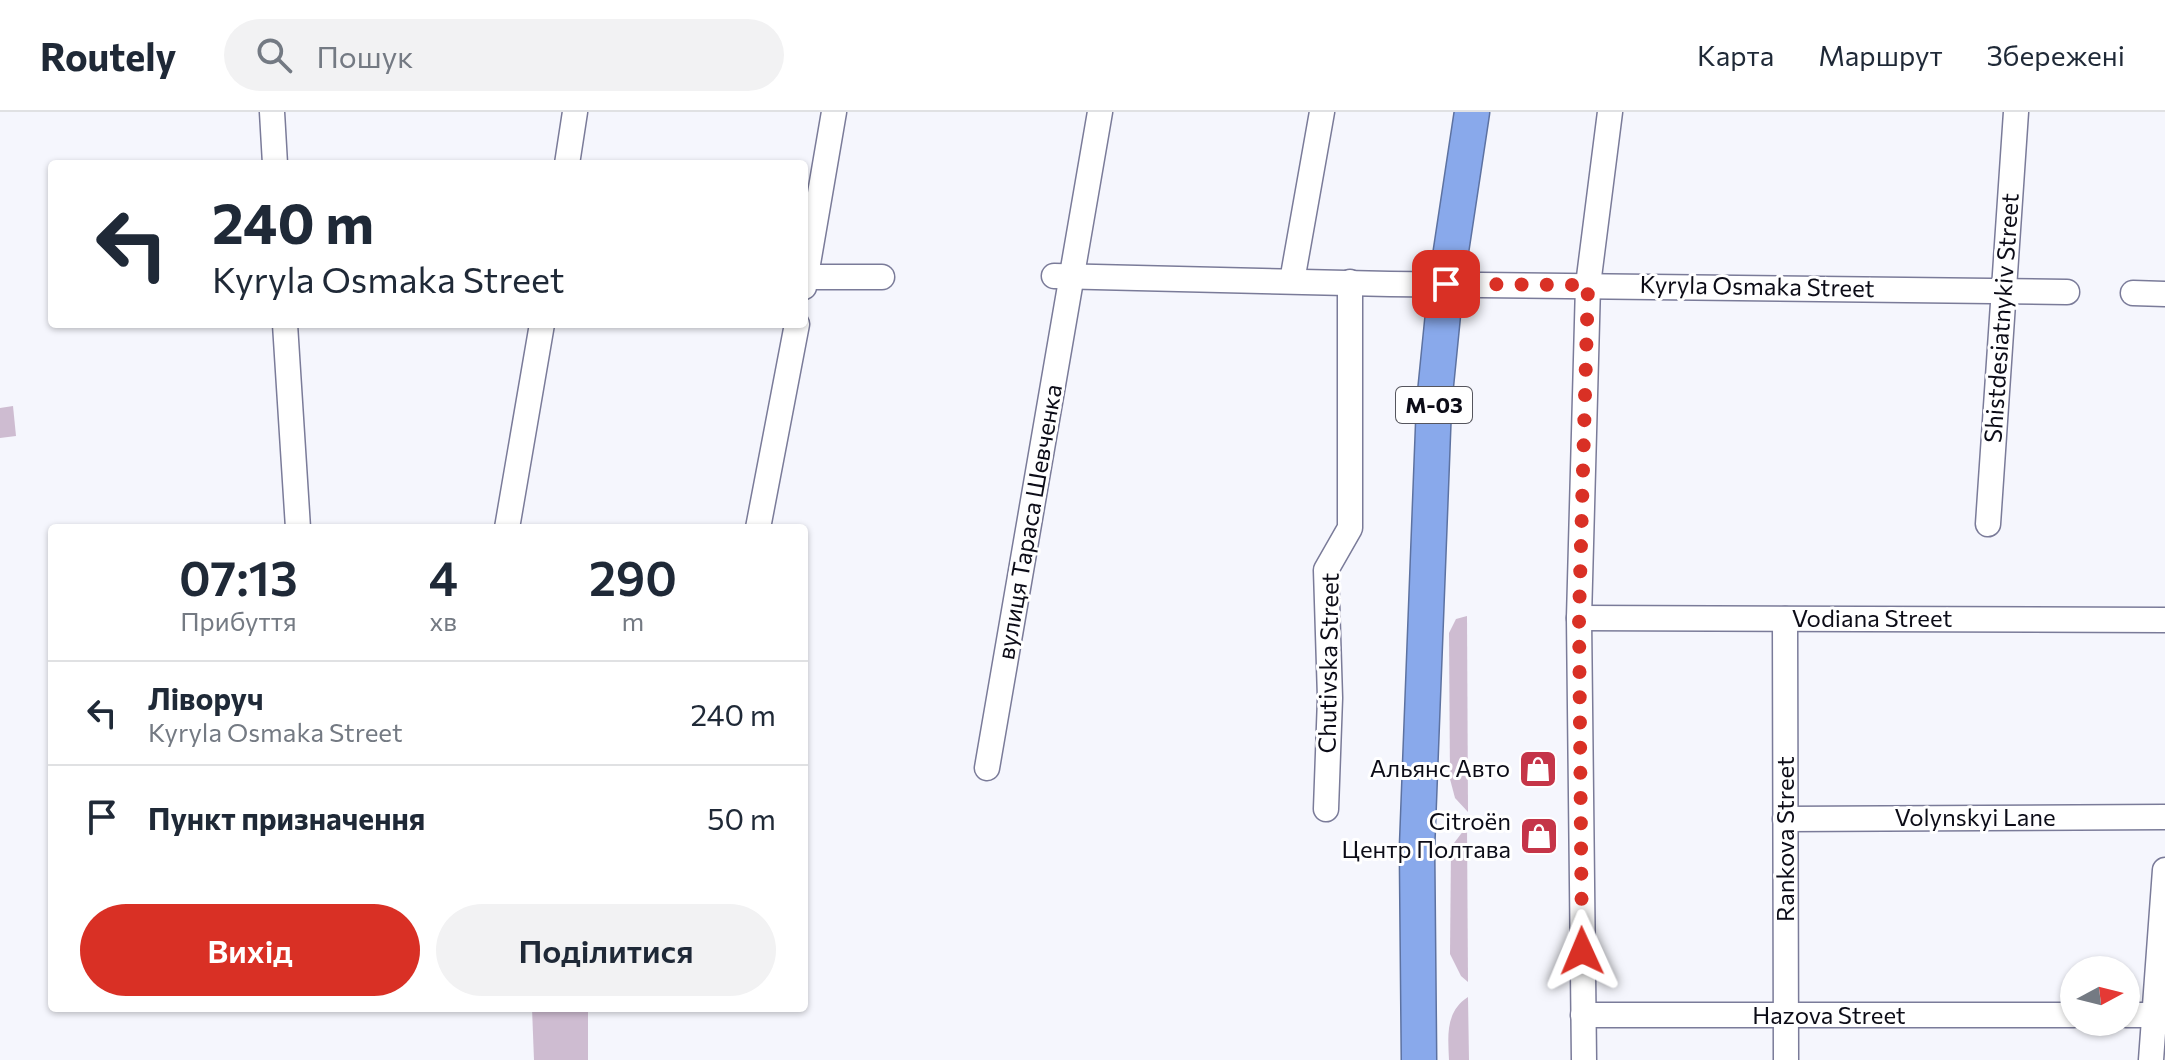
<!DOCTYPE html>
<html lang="uk">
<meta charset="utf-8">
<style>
body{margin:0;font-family:Commissioner,sans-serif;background:#f2f2f3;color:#1f2937;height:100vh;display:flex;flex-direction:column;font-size:30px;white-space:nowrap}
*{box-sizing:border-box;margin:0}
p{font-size:26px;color:#747a83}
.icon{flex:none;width:44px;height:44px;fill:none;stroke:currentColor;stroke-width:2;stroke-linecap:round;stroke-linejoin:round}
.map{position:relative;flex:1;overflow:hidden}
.drawer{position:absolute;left:48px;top:412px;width:760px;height:488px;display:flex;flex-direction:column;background:#fff;border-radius:8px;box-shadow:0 2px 6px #0004}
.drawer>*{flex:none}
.banner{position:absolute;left:48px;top:48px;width:760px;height:168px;border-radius:8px;box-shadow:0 2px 6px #0004;background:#fff;color:#1f2937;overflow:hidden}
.needle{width:52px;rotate:83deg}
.buttons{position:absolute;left:2060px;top:844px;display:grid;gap:16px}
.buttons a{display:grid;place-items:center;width:80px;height:80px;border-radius:50%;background:#fff;box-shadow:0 2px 6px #0004;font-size:40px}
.pin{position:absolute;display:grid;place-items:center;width:68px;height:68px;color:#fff;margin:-34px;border-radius:16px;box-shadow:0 4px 12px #0006}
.me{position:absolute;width:88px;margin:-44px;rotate:359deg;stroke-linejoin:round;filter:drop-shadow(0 0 6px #0008)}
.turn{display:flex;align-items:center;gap:28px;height:168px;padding:0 32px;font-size:36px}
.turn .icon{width:104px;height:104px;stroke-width:2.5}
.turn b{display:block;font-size:56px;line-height:68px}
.eta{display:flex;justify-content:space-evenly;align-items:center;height:136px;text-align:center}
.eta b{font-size:48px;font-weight:600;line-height:56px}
.cta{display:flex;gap:16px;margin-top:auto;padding:16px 32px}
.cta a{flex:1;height:92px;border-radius:48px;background:#d93025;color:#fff;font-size:32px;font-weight:600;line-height:92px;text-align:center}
.cta a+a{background:#f2f2f3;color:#1f2937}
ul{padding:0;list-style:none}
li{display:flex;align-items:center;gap:24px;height:104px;padding:0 32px;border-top:2px solid #e0e1e3}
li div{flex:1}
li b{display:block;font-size:30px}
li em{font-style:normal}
header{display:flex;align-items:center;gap:48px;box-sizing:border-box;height:112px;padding:0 40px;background:#fff;border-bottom:2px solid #e0e1e3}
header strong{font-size:38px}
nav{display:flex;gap:44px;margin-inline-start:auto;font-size:28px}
.search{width:560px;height:72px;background:#f2f2f3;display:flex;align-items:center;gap:20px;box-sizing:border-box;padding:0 28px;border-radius:44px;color:#747a83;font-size:30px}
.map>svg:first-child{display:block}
.green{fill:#cebcd1}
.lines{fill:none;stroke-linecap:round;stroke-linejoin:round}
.minor-casing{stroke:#7a7b99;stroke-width:27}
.highway-casing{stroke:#5d72a1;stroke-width:37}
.minor{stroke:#fff;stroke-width:24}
.highway{stroke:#89a9eb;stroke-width:34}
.route{stroke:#d93025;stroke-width:14;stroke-dasharray:0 25.2}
.labels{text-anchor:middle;stroke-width:6;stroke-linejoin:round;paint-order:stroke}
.shield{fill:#fff;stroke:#55555d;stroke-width:2}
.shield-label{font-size:22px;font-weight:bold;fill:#0c0c17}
.street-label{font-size:24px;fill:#0c0c17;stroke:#fff}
.poi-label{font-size:24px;fill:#0c0c17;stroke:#fff;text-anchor:end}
</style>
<header>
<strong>Routely</strong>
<div class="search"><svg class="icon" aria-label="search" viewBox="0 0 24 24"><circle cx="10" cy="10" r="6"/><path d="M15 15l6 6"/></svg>Пошук</div>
<nav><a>Карта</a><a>Маршрут</a><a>Збережені</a></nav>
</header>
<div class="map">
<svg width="2165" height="948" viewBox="0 0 2165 948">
<rect width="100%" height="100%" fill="#f5f6fd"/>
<g class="green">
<path d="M 13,294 L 16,324 L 0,326 L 0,296 Z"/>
<path d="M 1467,504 L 1468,700 L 1455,686 L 1450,667 L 1449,521 L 1456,507 Z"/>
<path d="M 1467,714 L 1468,870 L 1461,864 L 1450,842 L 1451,735 Z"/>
<path d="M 1468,885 L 1469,948 L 1449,948 C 1448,924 1445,900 1468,885 Z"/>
<path d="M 532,896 L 588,896 L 588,948 L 534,948 Z"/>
</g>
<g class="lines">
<defs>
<g id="minor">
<path d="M 272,0 L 275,52"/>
<path d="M 567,52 L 575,0"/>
<path d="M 1054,164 L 1390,172 L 2067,180"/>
<path d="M 804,165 L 882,165"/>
<path d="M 1292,169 L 1322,0"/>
<path d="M 804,175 L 834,0"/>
<path d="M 2133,181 L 2165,182"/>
<path d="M 285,212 L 298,416"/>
<path d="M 1988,412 L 2016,0"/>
<path d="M 507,416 L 542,212"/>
<path d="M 758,416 L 797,212"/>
<path d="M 1579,506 L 2165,508"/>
<path d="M 1785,507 L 1786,948"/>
<path d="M 987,656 L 1100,0"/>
<path d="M 1326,697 L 1330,586 L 1326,458 L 1350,416 L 1350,170"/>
<path d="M 1785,707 L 2165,705"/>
<path d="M 1583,903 L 2074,903"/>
<path d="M 2126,903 L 2154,903"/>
<path d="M 1584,948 L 1579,506 L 1588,173 L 1610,0"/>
<path d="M 2151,948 L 2165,758"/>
</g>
<path id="highway" d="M 1419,948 L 1417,736 L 1434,292 L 1446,172 L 1472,0"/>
</defs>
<use href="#minor" class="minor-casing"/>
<use href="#highway" class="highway-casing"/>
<use href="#minor" class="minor"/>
<use href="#highway" class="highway"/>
</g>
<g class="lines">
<path class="route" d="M 1446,172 L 1588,173 L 1579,506 L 1582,839"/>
</g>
<defs>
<symbol id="shop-square" viewBox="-11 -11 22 22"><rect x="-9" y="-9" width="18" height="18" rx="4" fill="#c53548" stroke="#fff"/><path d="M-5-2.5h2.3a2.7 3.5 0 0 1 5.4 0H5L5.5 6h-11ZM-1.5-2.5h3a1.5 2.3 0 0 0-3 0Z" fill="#fff"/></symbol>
</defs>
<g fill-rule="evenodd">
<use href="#shop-square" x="1516" y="635" width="44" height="44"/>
<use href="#shop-square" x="1517" y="702" width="44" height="44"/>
</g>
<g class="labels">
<rect class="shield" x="1396" y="275" width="76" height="36" rx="6"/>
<g class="shield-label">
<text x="1434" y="301">М-03</text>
</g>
<g class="street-label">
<text transform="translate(1757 175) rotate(1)" y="8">Kyryla Osmaka Street</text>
<text transform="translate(2002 206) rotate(-86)" y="8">Shistdesiatnykiv Street</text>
<text transform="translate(1030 410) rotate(-80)" y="8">вулиця Тараса Шевченка</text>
<text x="1872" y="515">Vodiana Street</text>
<text transform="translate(1329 551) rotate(-89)" y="8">Chutivska Street</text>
<text x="1975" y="714">Volynskyi Lane</text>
<text transform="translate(1786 727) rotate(-90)" y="8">Rankova Street</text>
<text x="1829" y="912">Hazova Street</text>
</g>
<g class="poi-label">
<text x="1510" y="665">Альянс Авто</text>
<text x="1511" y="718">Citroën<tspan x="1511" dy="28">Центр Полтава</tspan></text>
</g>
</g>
</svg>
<div class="buttons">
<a><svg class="needle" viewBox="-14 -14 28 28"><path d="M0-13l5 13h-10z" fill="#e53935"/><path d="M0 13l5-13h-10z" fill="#747a83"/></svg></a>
</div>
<div class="pin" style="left:1446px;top:172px;background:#d93025"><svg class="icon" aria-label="arrive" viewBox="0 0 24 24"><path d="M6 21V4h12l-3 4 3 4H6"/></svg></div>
<svg class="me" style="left:1582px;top:839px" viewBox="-20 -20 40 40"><path d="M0-17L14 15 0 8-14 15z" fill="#d93025" stroke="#fff" stroke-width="4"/></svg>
<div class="banner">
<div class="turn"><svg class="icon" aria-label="left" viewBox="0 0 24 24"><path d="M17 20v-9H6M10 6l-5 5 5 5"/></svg><div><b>240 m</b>Kyryla Osmaka Street</div></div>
</div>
<section class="drawer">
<div class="eta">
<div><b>07:13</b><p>Прибуття</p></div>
<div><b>4</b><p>хв</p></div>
<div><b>290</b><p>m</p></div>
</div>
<ul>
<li><svg class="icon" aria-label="left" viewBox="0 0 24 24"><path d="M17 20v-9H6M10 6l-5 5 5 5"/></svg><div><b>Ліворуч</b><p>Kyryla Osmaka Street</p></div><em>240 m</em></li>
<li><svg class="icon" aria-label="arrive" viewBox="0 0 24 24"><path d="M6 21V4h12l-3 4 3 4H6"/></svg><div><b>Пункт призначення</b></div><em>50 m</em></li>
</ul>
<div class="cta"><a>Вихід</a><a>Поділитися</a></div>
</section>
</div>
